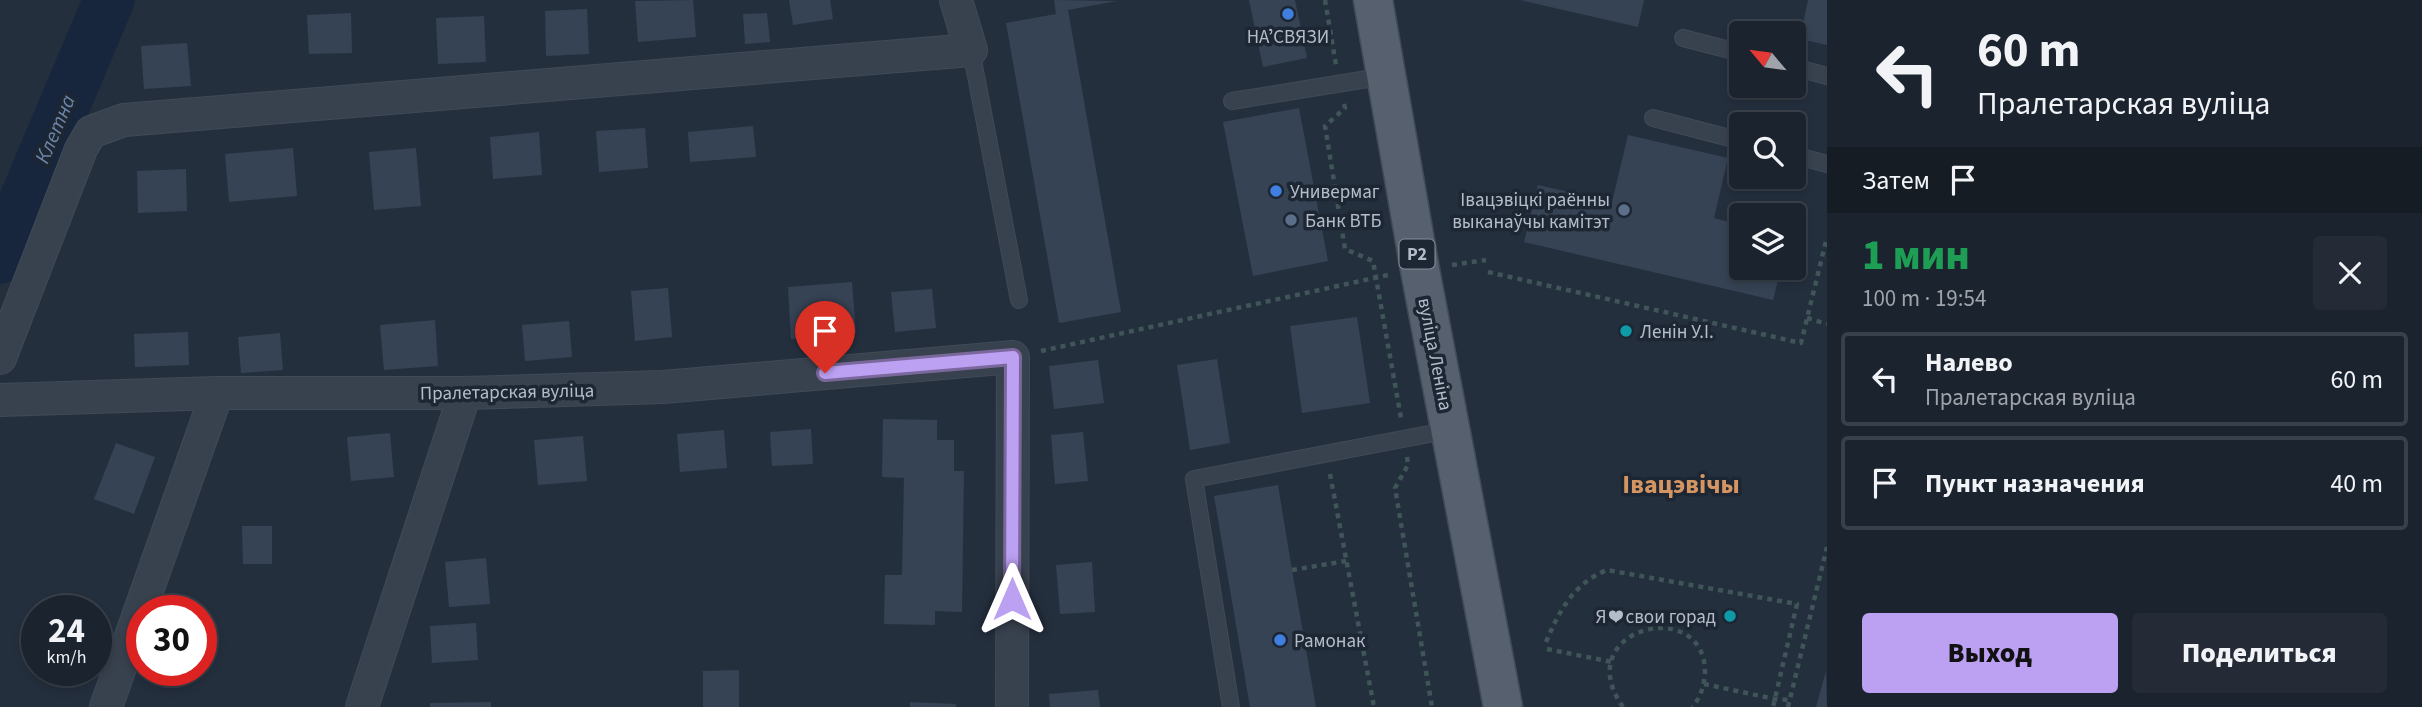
<!DOCTYPE html>
<html lang="ru">
<meta charset="utf-8">
<style>
body{margin:0;font-family:"Source Sans 3",sans-serif;background:#242b36;color:#f1f3f6;height:100vh;display:flex;flex-direction:column;font-size:26px;white-space:nowrap}
*{box-sizing:border-box;margin:0}
p{font-size:23px;color:#a0a4aa}
.icon{flex:none;width:38px;height:38px;fill:none;stroke:currentColor;stroke-width:2;stroke-linecap:round;stroke-linejoin:round}
.map{position:relative;flex:1;overflow:hidden}
.drawer{display:flex;flex-direction:column;background:#1b232e;width:595px}
.drawer>*{flex:none}
.top-card{background:#1b232e;color:#f1f3f6;overflow:hidden}
.needle{width:46px;rotate:299deg}
.fabs{position:absolute;left:1729px;top:21px;display:grid;gap:14px}
.fabs a{display:grid;place-items:center;width:77px;height:77px;border-radius:7px;background:#1b232e;box-shadow:0 4px 10px #0003,0 0 0 2px #39404a;font-size:35px}
.speed{position:absolute;left:21px;top:595px;display:flex;gap:14px;font-size:35px;font-weight:700;text-align:center}
.speed>*{display:grid;place-content:center;width:91px;height:91px;border-radius:50%;background:#1b232e;box-shadow:0 4px 10px #0003,0 0 0 2px #39404a;line-height:1}
.speed small{font-size:18px;font-weight:400}
.speed .limit{border:10px solid #d22;background:#fff;color:#111}
.pin{position:absolute;display:grid;place-items:center;width:60px;height:60px;color:#fff;margin:-72px -30px;border-radius:50% 50% 50% 0;rotate:-45deg;box-shadow:0 0 7px #0007}
.pin .icon{rotate:45deg}
.me{position:absolute;width:77px;margin:-38px;rotate:0deg;stroke-linejoin:round;filter:drop-shadow(0 0 5px #0008)}
.turn{display:flex;align-items:center;gap:24px;height:147px;padding:0 35px;font-size:32px}
.turn .icon{width:91px;height:91px;stroke-width:2.5}
.turn b{display:block;font-size:49px;line-height:60px}
.then{display:flex;align-items:center;height:66px;padding:0 35px;background:#0003;gap:14px;font-size:26px}
.round{display:grid;place-items:center;flex:none;width:74px;height:74px;border-radius:7px;background:#242b36}
.headline{display:flex;align-items:center;justify-content:space-between;height:119px;padding:0 35px}
h1{font-size:42px;font-weight:800;line-height:52px;color:#1e9e55}
.button{display:flex;gap:14px;margin-top:auto;padding:14px 35px}
.button a{flex:1;height:80px;border-radius:7px;background:#bca0f2;color:#111;font-size:28px;font-weight:800;line-height:80px;text-align:center}
.button a+a{background:#242b36;color:#f1f3f6}
ul{padding:0;list-style:none}
li{display:flex;align-items:center;gap:21px;height:94px;margin:0 14px 10px;padding:0 21px;border:4px solid #39404a;border-radius:7px}
li div{flex:1}
li b{display:block;font-size:26px}
li em{font-style:normal}
main{display:flex;flex:1;min-height:0}
.map>svg:first-child{display:block}
.lines{fill:none;stroke-linecap:round;stroke-linejoin:round}
.river{stroke:#17263c;stroke-width:51}
.building{fill:#364354}
.service-casing{stroke:#414a57;stroke-width:18}
.minor-casing{stroke:#414a57;stroke-width:34}
.primary-casing{stroke:#414a57;stroke-width:41}
.path{stroke:#3f5557;stroke-width:4.5;stroke-dasharray:5 5;stroke-linecap:butt}
.service{stroke:#38414e;stroke-width:16}
.minor{stroke:#38414e;stroke-width:32}
.primary{stroke:#56606e;stroke-width:38}
.route-casing{stroke:#7a689d;stroke-width:18}
.route{stroke:#bca0f2;stroke-width:12}
.shop-dot{fill:#3f7fe0;stroke:#1d2633;stroke-width:2.5}
.service-dot{fill:#5c6f8a;stroke:#1d2633;stroke-width:2.5}
.culture-dot{fill:#0f9aa8;stroke:#1d2633;stroke-width:2.5}
.labels{text-anchor:middle;stroke-width:7;stroke-linejoin:round;paint-order:stroke}
.shield{fill:#1d2633;stroke:#878f9c;stroke-width:2}
.shield-label{font-size:18px;font-weight:bold;fill:#b4bcc9}
.poi-label{font-size:19px;fill:#b4bcc9;stroke:#1d2633;text-anchor:start}
.street-label{font-size:19px;fill:#b4bcc9;stroke:#1d2633}
.water-label{font-size:21px;font-style:italic;fill:#6d86a8;stroke:#1d2633}
.district-label{font-size:26px;font-weight:bold;fill:#d59563;stroke:#1d2633}
</style>
<main>
<div class="map">
<svg width="1827" height="707" viewBox="0 0 1827 707">
<rect width="100%" height="100%" fill="#242f3e"/>
<g class="lines">
<path class="river" d="M 0,258 L 109,0"/>
</g>
<g class="building">
<path d="M 693,0 L 696,37 L 638,42 L 635,1 Z"/>
<path d="M 789,0 L 830,0 L 833,19 L 793,25 Z"/>
<path d="M 1054,0 L 1117,1 L 1068,10 L 1121,312 L 1059,323 L 1006,23 L 1056,14 Z"/>
<path d="M 1249,0 L 1295,0 L 1307,58 L 1263,67 Z"/>
<path d="M 1520,0 L 1644,0 L 1638,27 Z"/>
<path d="M 1808,0 L 1827,0 L 1827,45 L 1800,39 Z"/>
<path d="M 587,9 L 589,54 L 546,56 L 545,11 Z"/>
<path d="M 351,13 L 352,53 L 309,54 L 307,15 Z"/>
<path d="M 767,13 L 770,42 L 745,44 L 743,14 Z"/>
<path d="M 484,16 L 486,62 L 438,64 L 436,18 Z"/>
<path d="M 187,43 L 191,86 L 144,89 L 141,46 Z"/>
<path d="M 1299,108 L 1328,261 L 1253,276 L 1223,122 Z"/>
<path d="M 753,126 L 756,157 L 690,162 L 688,132 Z"/>
<path d="M 645,128 L 648,168 L 599,172 L 596,131 Z"/>
<path d="M 539,132 L 542,175 L 493,179 L 490,137 Z"/>
<path d="M 1628,135 L 1728,158 L 1714,218 L 1741,225 L 1741,268 L 1781,268 L 1773,300 L 1524,242 L 1538,185 L 1612,202 Z"/>
<path d="M 293,148 L 297,196 L 229,202 L 225,154 Z"/>
<path d="M 416,148 L 421,206 L 374,210 L 369,152 Z"/>
<path d="M 186,169 L 187,211 L 138,213 L 137,171 Z"/>
<path d="M 852,282 L 856,333 L 791,339 L 788,287 Z"/>
<path d="M 668,288 L 672,337 L 635,341 L 631,291 Z"/>
<path d="M 932,289 L 936,328 L 895,332 L 891,292 Z"/>
<path d="M 1357,317 L 1370,403 L 1302,413 L 1290,326 Z"/>
<path d="M 435,320 L 438,366 L 384,370 L 380,325 Z"/>
<path d="M 569,321 L 572,357 L 525,361 L 522,325 Z"/>
<path d="M 188,332 L 189,365 L 135,367 L 134,334 Z"/>
<path d="M 280,333 L 283,370 L 241,373 L 238,337 Z"/>
<path d="M 1217,359 L 1230,443 L 1190,450 L 1177,365 Z"/>
<path d="M 1098,360 L 1104,403 L 1054,409 L 1049,366 Z"/>
<path d="M 883,419 L 937,420 L 937,440 L 954,440 L 954,471 L 964,471 L 962,612 L 935,611 L 935,625 L 884,624 L 885,575 L 902,575 L 904,478 L 882,477 Z"/>
<path d="M 811,429 L 813,464 L 772,466 L 770,432 Z"/>
<path d="M 724,430 L 727,468 L 680,472 L 677,434 Z"/>
<path d="M 1083,432 L 1088,481 L 1055,484 L 1051,435 Z"/>
<path d="M 390,433 L 394,477 L 351,481 L 347,437 Z"/>
<path d="M 583,436 L 587,481 L 538,485 L 534,440 Z"/>
<path d="M 116,443 L 155,457 L 134,514 L 94,499 Z"/>
<path d="M 1278,485 L 1292,570 L 1316,707 L 1250,707 L 1214,496 Z"/>
<path d="M 242,526 L 272,526 L 272,564 L 243,564 Z"/>
<path d="M 486,558 L 490,604 L 449,607 L 445,562 Z"/>
<path d="M 1092,562 L 1095,612 L 1060,614 L 1056,565 Z"/>
<path d="M 61,594 L 95,608 L 94,611 L 54,611 Z"/>
<path d="M 476,623 L 478,660 L 432,663 L 430,626 Z"/>
<path d="M 739,670 L 739,707 L 703,707 L 703,671 Z"/>
<path d="M 1826,671 L 1827,707 L 1816,707 Z"/>
<path d="M 1098,690 L 1100,707 L 1050,707 L 1049,694 Z"/>
<path d="M 491,702 L 491,707 L 430,707 L 430,703 Z"/>
<path d="M 910,702 L 956,704 L 956,707 L 910,707 Z"/>
</g>
<g class="lines">
<defs>
<g id="service">
<path d="M 1683,38 L 1741,53"/>
<path d="M 971,50 L 1019,300"/>
<path d="M 1794,67 L 1827,76"/>
<path d="M 1232,101 L 1386,76"/>
<path d="M 1653,118 L 1741,141"/>
<path d="M 1794,155 L 1827,164"/>
<path d="M 1231,707 L 1194,479 L 1450,430"/>
</g>
<g id="minor">
<path d="M 0,358 L 81,149 L 91,132 L 124,120 L 971,50 L 956,0"/>
<path d="M 0,400 L 217,393 L 465,393 L 663,387 L 1013,357 L 1012,707"/>
<path d="M 106,707 L 217,393"/>
<path d="M 362,707 L 465,393"/>
</g>
<path id="primary" d="M 1373,0 L 1420,270 L 1503,707"/>
</defs>
<use href="#service" class="service-casing"/>
<use href="#minor" class="minor-casing"/>
<use href="#primary" class="primary-casing"/>
<g class="path">
<path d="M 1325,0 L 1336,65"/>
<path d="M 1344,104 L 1345,108 L 1325,126 L 1345,249 L 1373,261 L 1401,418"/>
<path d="M 1452,265 L 1486,260"/>
<path d="M 1488,272 L 1801,343 L 1827,237"/>
<path d="M 1807,318 L 1827,324"/>
<path d="M 1041,351 L 1388,275"/>
<path d="M 1407,457 L 1408,465 L 1395,488 L 1432,707"/>
<path d="M 1330,474 L 1374,707"/>
<path d="M 1292,570 L 1346,561"/>
<path d="M 1546,642 C 1559,611 1574,583 1607,570 L 1797,604 L 1773,707"/>
<path d="M 1547,649 L 1612,662"/>
<path d="M 1704,684 L 1775,699 L 1789,700"/>
<path d="M 1623,707 C 1567,628 1706,594 1705,673 C 1704,685 1701,698 1692,707"/>
<path d="M 1788,707 L 1827,547"/>
</g>
<use href="#service" class="service"/>
<use href="#minor" class="minor"/>
<use href="#primary" class="primary"/>
</g>
<g class="lines">
<defs>
<path id="route" d="M 825,373 L 1013,357 L 1012,599"/>
</defs>
<use href="#route" class="route-casing"/>
<use href="#route" class="route"/>
</g>
<g class="shop-dot">
<circle cx="1288" cy="14" r="7"/>
<circle cx="1276" cy="191" r="7"/>
<circle cx="1280" cy="640" r="7"/>
</g>
<g class="service-dot">
<circle cx="1624" cy="210" r="7"/>
<circle cx="1291" cy="220" r="7"/>
</g>
<g class="culture-dot">
<circle cx="1626" cy="331" r="7"/>
<circle cx="1730" cy="616" r="7"/>
</g>
<g class="labels">
<rect class="shield" x="1399.5" y="239.5" width="35" height="29" rx="5"/>
<g class="shield-label">
<text x="1417" y="260">Р2</text>
</g>
<g class="poi-label">
<text x="1288" y="43" text-anchor="middle">НАʼСВЯЗИ</text>
<text x="1290" y="198">Универмаг</text>
<text x="1610" y="206" text-anchor="end">Івацэвіцкі раённы<tspan x="1610" dy="22">выканаўчы камітэт</tspan></text>
<text x="1305" y="227">Банк ВТБ</text>
<text x="1640" y="338">Ленін У.І.</text>
<text x="1716" y="623" text-anchor="end">Я ❤ свои горад</text>
<text x="1294" y="647">Рамонак</text>
</g>
<g class="street-label">
<text transform="translate(1436 354) rotate(79)" y="7">вуліца Леніна</text>
<text transform="translate(507 391) rotate(-1)" y="7">Пралетарская вуліца</text>
</g>
<g class="water-label">
<text transform="translate(55 129) rotate(-67)" y="7">Клетна</text>
</g>
<g class="district-label">
<text x="1681" y="493">Івацэвічы</text>
</g>
</g>
</svg>
<div class="fabs">
<a><svg class="needle" viewBox="-14 -14 28 28"><path d="M0-13l5 13h-10z" fill="#e53935"/><path d="M0 13l5-13h-10z" fill="#a0a4aa"/></svg></a>
<a><svg class="icon" aria-label="search" viewBox="0 0 24 24"><circle cx="10" cy="10" r="6"/><path d="M15 15l6 6"/></svg></a>
<a><svg class="icon" aria-label="layers" viewBox="0 0 24 24"><path d="M12 4l9 5-9 5-9-5zM3 14l9 5 9-5"/></svg></a>
</div>
<div class="speed"><div>24<small>km/h</small></div><div class="limit">30</div></div>
<div class="pin" style="left:825px;top:373px;background:#d93025"><svg class="icon" aria-label="arrive" viewBox="0 0 24 24"><path d="M6 21V4h12l-3 4 3 4H6"/></svg></div>
<svg class="me" style="left:1012px;top:599px" viewBox="-20 -20 40 40"><path d="M0-17L14 15 0 8-14 15z" fill="#bca0f2" stroke="#fff" stroke-width="4"/></svg>
</div>
<section class="drawer">
<div class="top-card">
<div class="turn"><svg class="icon" aria-label="left" viewBox="0 0 24 24"><path d="M17 20v-9H6M10 6l-5 5 5 5"/></svg><div><b>60 m</b>Пралетарская вуліца</div></div>
<div class="then">Затем<svg class="icon" aria-label="arrive" viewBox="0 0 24 24"><path d="M6 21V4h12l-3 4 3 4H6"/></svg></div>
</div>
<div class="headline"><div><h1>1 мин</h1><p>100 m · 19:54</p></div><a class="round"><svg class="icon" aria-label="close" viewBox="0 0 24 24"><path d="M6 6l12 12M18 6L6 18"/></svg></a></div>
<ul>
<li><svg class="icon" aria-label="left" viewBox="0 0 24 24"><path d="M17 20v-9H6M10 6l-5 5 5 5"/></svg><div><b>Налево</b><p>Пралетарская вуліца</p></div><em>60 m</em></li>
<li><svg class="icon" aria-label="arrive" viewBox="0 0 24 24"><path d="M6 21V4h12l-3 4 3 4H6"/></svg><div><b>Пункт назначения</b></div><em>40 m</em></li>
</ul>
<div class="button"><a>Выход</a><a>Поделиться</a></div>
</section>
</main>
